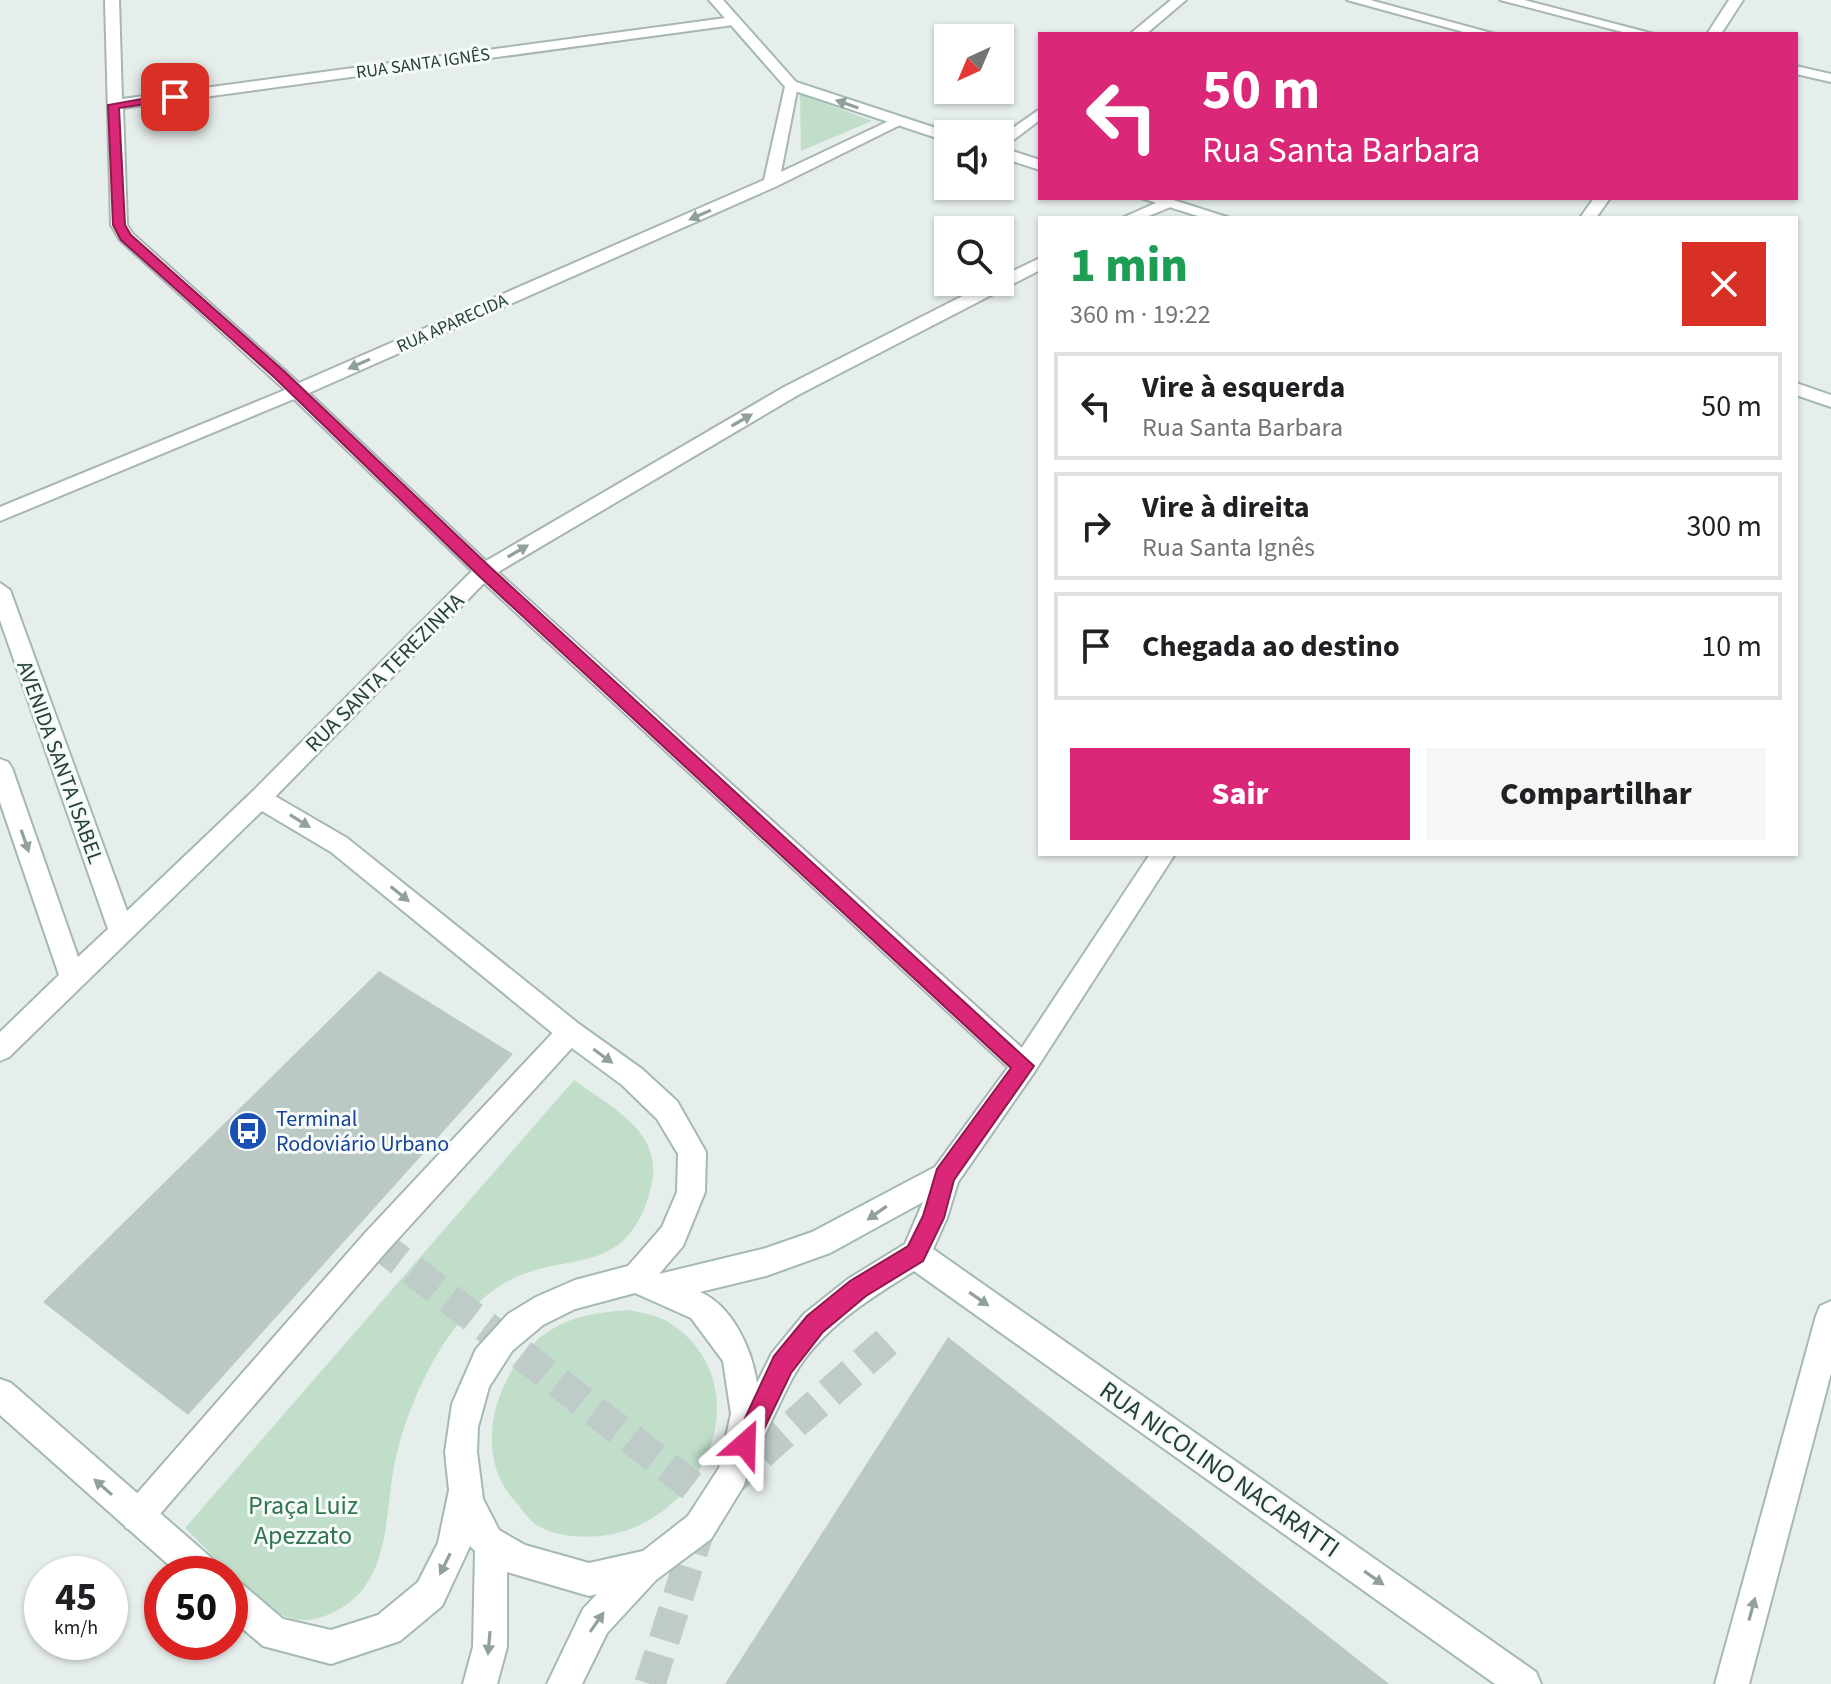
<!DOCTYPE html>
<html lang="pt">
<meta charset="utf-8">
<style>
body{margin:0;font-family:"Source Sans 3",sans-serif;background:#f6f6f6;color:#202124;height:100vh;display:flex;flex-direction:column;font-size:30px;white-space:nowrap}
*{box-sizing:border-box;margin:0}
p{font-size:26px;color:#757577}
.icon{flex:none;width:44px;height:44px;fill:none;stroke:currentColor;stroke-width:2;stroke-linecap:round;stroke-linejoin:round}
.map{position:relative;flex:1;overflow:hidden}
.side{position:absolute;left:1038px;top:216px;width:760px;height:640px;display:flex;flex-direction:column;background:#fff;border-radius:0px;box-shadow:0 2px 6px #0004}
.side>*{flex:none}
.guide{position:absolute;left:1038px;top:32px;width:760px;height:168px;border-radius:0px;box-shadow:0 2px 6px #0004;background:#db2777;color:#fff;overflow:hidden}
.needle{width:52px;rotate:224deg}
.buttons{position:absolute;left:934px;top:24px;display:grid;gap:16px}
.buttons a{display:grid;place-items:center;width:80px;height:80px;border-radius:0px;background:#fff;box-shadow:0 2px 6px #0004;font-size:40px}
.speed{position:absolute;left:24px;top:1556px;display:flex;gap:16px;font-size:40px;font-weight:700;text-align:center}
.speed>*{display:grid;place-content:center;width:104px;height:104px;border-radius:50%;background:#fff;box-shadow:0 2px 6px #0004;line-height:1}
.speed small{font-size:20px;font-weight:400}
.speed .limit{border:12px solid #d22;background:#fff;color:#111}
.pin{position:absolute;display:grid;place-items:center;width:68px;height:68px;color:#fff;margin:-34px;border-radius:16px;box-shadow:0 4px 12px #0006}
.me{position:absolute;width:88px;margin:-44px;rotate:25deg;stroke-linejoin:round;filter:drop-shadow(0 0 6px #0008)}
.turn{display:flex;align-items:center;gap:28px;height:168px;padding:0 32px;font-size:36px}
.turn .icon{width:104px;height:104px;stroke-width:2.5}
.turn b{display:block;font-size:56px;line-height:68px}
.round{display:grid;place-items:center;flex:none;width:84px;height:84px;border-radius:0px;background:#f6f6f6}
.overview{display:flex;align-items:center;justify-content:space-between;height:136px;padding:0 32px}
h1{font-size:48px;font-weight:800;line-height:60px;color:#1e9e55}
.button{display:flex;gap:16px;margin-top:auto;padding:16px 32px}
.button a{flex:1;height:92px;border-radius:0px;background:#db2777;color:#fff;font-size:32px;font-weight:800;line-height:92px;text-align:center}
.button a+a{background:#f6f6f6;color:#202124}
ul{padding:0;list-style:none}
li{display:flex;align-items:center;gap:24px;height:108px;margin:0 16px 12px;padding:0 16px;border:4px solid #e0e0e0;border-radius:0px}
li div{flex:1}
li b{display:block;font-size:30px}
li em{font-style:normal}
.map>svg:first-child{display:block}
.green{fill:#c0deca}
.building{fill:#bbc9c4}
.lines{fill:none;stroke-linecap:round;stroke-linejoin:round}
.street-tunnel{stroke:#bfcbc8;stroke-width:31;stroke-dasharray:31 15;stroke-linecap:butt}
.lane-casing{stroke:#a8b6b3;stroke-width:4}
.street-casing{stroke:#a8b6b3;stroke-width:4}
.secondary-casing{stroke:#a4b9b4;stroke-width:4}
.lane{fill:#fff;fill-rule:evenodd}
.street{fill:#fff;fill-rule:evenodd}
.secondary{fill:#fff;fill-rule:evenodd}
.oneway{fill:#92a09d}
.route{fill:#db2777;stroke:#8e194d;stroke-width:2}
.labels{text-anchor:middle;stroke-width:6;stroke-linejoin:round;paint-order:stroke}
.far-street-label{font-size:18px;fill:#25403b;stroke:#f6faf9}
.street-label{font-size:22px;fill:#25403b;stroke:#f6faf9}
.transit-label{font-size:22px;fill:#164399;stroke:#f6faf9;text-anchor:start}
.near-street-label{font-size:26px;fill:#25403b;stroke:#f6faf9}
.near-park-label{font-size:26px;fill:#317550;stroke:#f6faf9}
</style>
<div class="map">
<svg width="1831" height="1684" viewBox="0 0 1831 1684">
<rect width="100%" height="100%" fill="#e6eeeb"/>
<g class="green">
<path d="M 800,94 L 872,121 L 801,151 Z"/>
<path d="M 574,1080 C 615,1110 669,1134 649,1195 C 624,1276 570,1252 514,1278 C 483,1293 459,1320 441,1348 C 419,1384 402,1425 394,1466 C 384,1523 391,1596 319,1618 C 308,1621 295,1621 284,1616 C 260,1605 207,1549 185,1528 Z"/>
<path d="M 630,1310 C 642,1313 660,1316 670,1323 C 765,1386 703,1526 600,1536 C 579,1538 553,1536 535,1524 C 528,1519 521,1508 515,1501 C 469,1453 497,1365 549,1331 C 574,1315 600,1312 630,1310 Z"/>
</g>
<g class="building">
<path d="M 379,971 L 513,1054 L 188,1415 L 43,1302 Z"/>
<path d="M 948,1337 L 1389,1684 L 725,1684 Z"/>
</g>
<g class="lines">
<g class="street-tunnel">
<path d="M 376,1242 L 710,1500"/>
<path d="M 726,1485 L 891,1338"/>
<path d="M 650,1684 L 702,1522"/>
</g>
<defs>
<g id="lane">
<path d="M 1347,0 L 1370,0 L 1495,34 L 1471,34 Z"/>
<path d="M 1500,0 L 1524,0 L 1654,34 L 1630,34 Z"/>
<path d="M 1796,66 L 1831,74 L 1831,82 L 1796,74 Z"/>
</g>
<g id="street">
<path d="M 105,0 L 119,0 L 122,99 L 733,17 L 740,21 L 733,25 L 123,108 L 127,225 L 133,234 L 299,383 L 764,180 L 786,82 L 798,85 L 781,172 L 893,119 L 906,122 L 777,186 L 309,393 L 486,561 L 784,387 L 990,282 L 1000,282 L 1000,277 L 1040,258 L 1040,270 L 798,395 L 498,572 L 1033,1058 L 1037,1066 L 1033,1074 L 1024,1078 L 1015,1074 L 484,583 L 268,804 L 252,804 L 248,798 L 252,792 L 472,571 L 294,399 L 0,521 L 0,507 L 285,390 L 120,240 L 111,225 Z"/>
<path d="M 1171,0 L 1186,0 L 1146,34 L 1130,34 Z"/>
<path d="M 1040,109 L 1040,120 L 1000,150 L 1000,137 Z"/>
<path d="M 1167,198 L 1173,200 L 1173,206 L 1144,218 L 1122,218 Z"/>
<path d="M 570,1021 L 579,1024 L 583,1032 L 579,1040 L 386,1252 L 148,1528 L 137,1533 L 126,1528 L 121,1517 L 126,1506 L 366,1232 L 561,1024 Z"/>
</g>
<g id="secondary">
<path d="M 709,0 L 723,0 L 796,82 L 954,134 L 948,134 L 948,142 L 943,140 L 786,88 Z"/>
<path d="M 1729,0 L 1743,0 L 1721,34 L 1707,34 Z"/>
<path d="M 1000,147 L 1040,160 L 1040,170 L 1000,157 Z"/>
<path d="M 1141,198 L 1167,198 L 1230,218 L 1204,218 Z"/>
<path d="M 1594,198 L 1610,198 L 1596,218 L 1580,218 Z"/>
<path d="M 1796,383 L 1831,395 L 1831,407 L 1796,395 Z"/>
<path d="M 0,583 L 10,590 L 127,911 L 252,792 L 268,792 L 347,838 L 579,1024 L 642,1069 L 677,1101 L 706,1152 L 705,1192 L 683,1246 L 659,1274 L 766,1248 L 812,1232 L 935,1167 L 1015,1058 L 1150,854 L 1175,854 L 1033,1074 L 958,1182 L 947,1218 L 933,1249 L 1536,1672 L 1541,1684 L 1495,1684 L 914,1271 C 869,1299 820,1329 793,1377 C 782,1397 773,1418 763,1439 L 756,1442 L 744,1485 L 711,1539 L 656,1580 L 607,1633 L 582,1684 L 547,1684 L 583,1609 L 597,1594 L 589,1596 L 507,1572 L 507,1647 L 497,1684 L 463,1684 L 473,1647 L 475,1551 L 470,1546 L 442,1606 L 400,1641 L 331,1664 L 263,1646 L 230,1618 L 230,1579 L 242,1584 L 283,1619 L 331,1630 L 378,1615 L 418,1582 L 438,1543 L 449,1490 L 445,1452 L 452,1404 L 476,1349 L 508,1314 L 536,1297 L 575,1280 L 628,1266 L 662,1227 L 677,1192 L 678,1154 L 657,1119 L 622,1085 L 561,1040 L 331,852 L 262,811 L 9,1057 L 0,1061 L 0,1032 L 59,975 L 0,802 L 0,759 L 8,762 L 12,768 L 78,957 L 108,929 L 0,620 ZM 923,1202 L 905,1244 L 848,1279 L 804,1314 L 772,1353 L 757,1383 C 752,1350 733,1306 700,1292 L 766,1276 L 830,1253 ZM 635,1293 L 691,1318 L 723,1361 L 731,1414 L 719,1468 L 688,1516 L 643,1551 L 589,1563 L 525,1545 L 499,1530 L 483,1499 L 477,1452 L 478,1427 L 489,1387 L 512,1351 L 543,1325 L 575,1309 Z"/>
<path d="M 1831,1301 L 1831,1373 L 1749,1684 L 1715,1684 L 1816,1316 L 1820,1306 Z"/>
<path d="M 0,1379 L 11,1383 L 216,1562 L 221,1574 L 179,1574 L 0,1415 Z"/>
</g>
</defs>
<use href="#lane" class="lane-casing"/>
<use href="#street" class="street-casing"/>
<use href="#secondary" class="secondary-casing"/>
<use href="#lane" class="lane"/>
<use href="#street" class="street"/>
<use href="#secondary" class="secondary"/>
</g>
<defs><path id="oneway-solid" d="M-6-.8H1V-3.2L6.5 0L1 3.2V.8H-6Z" transform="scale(2)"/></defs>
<g class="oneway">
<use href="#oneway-solid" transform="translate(847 104) rotate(-161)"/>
<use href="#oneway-solid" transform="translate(700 215) rotate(156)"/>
<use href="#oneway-solid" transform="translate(359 364) rotate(156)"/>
<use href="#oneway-solid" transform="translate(742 420) rotate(-30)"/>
<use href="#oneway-solid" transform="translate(518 551) rotate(-30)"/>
<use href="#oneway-solid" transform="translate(300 821) rotate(32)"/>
<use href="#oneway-solid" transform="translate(25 841) rotate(71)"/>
<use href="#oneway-solid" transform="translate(400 894) rotate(39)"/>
<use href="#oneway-solid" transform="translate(603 1056) rotate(36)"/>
<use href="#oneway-solid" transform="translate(877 1213) rotate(145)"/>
<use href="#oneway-solid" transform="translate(979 1299) rotate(35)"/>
<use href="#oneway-solid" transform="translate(103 1487) rotate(-139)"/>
<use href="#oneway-solid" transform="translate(445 1564) rotate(116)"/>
<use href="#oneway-solid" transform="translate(1374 1578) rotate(35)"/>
<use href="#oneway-solid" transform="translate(1752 1609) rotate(-75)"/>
<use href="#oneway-solid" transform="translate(597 1622) rotate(-55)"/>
<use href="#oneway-solid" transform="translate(489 1643) rotate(95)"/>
</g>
<path class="route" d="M 175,93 L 179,99 L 119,108 L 125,225 L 131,235 L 285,372 L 490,567 L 1034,1066 L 954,1180 L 944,1218 L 923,1261 L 866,1296 L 823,1332 L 791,1373 L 753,1452 L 745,1456 L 736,1452 L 733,1444 L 774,1356 L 807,1316 L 850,1281 L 908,1246 L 923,1216 L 937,1169 L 1011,1068 L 478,575 L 275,378 L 121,240 L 113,225 L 108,105 Z"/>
<defs>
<symbol id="bus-disc" viewBox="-11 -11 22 22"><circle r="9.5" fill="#1a4fb4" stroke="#f6faf9"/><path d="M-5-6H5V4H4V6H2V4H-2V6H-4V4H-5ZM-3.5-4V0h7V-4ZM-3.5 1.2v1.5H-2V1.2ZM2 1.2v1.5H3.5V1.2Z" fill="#fff"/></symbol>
</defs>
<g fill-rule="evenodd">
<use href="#bus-disc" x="226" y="1109" width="44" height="44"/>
</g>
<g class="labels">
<g class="far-street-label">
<text transform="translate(423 63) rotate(-8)" y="6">RUA SANTA IGNÊS</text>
<text transform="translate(452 323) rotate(-24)" y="6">RUA APARECIDA</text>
</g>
<g class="street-label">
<text transform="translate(384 672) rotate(-45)" y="8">RUA SANTA TEREZINHA</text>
<text transform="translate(61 762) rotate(70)" y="8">AVENIDA SANTA ISABEL</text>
</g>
<g class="transit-label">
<text x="276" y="1126">Terminal<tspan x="276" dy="25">Rodoviário Urbano</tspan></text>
</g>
<g class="near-street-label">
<text transform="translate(1220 1469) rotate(35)" y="9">RUA NICOLINO NACARATTI</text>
</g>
<g class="near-park-label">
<text x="303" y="1514">Praça Luiz<tspan x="303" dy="30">Apezzato</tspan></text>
</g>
</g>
</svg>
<div class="buttons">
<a><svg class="needle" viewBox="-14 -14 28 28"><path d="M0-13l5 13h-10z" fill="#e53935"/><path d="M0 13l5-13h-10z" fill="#757577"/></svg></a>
<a><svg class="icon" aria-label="sound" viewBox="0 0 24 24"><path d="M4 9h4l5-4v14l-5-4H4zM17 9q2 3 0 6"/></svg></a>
<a><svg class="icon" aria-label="search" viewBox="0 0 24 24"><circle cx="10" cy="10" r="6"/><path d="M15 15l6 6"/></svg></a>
</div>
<div class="speed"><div>45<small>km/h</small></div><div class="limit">50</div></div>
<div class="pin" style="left:175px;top:97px;background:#d93025"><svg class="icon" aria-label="arrive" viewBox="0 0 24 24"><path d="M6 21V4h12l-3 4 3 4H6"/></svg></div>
<svg class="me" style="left:745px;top:1444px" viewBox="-20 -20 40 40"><path d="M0-17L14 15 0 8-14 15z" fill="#db2777" stroke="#fff" stroke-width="4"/></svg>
<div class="guide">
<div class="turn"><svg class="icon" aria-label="left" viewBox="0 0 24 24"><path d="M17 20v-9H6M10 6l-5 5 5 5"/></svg><div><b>50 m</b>Rua Santa Barbara</div></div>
</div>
<section class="side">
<div class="overview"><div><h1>1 min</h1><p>360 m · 19:22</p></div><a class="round" style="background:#d93025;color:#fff"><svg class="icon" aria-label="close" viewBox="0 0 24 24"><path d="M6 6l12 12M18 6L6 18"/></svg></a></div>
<ul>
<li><svg class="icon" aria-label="left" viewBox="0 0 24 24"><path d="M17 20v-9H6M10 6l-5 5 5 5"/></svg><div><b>Vire à esquerda</b><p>Rua Santa Barbara</p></div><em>50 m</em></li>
<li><svg class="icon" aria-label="right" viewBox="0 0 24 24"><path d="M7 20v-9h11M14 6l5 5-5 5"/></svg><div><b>Vire à direita</b><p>Rua Santa Ignês</p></div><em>300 m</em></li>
<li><svg class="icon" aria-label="arrive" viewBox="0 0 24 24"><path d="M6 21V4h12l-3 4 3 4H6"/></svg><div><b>Chegada ao destino</b></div><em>10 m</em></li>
</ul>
<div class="button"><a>Sair</a><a>Compartilhar</a></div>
</section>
</div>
